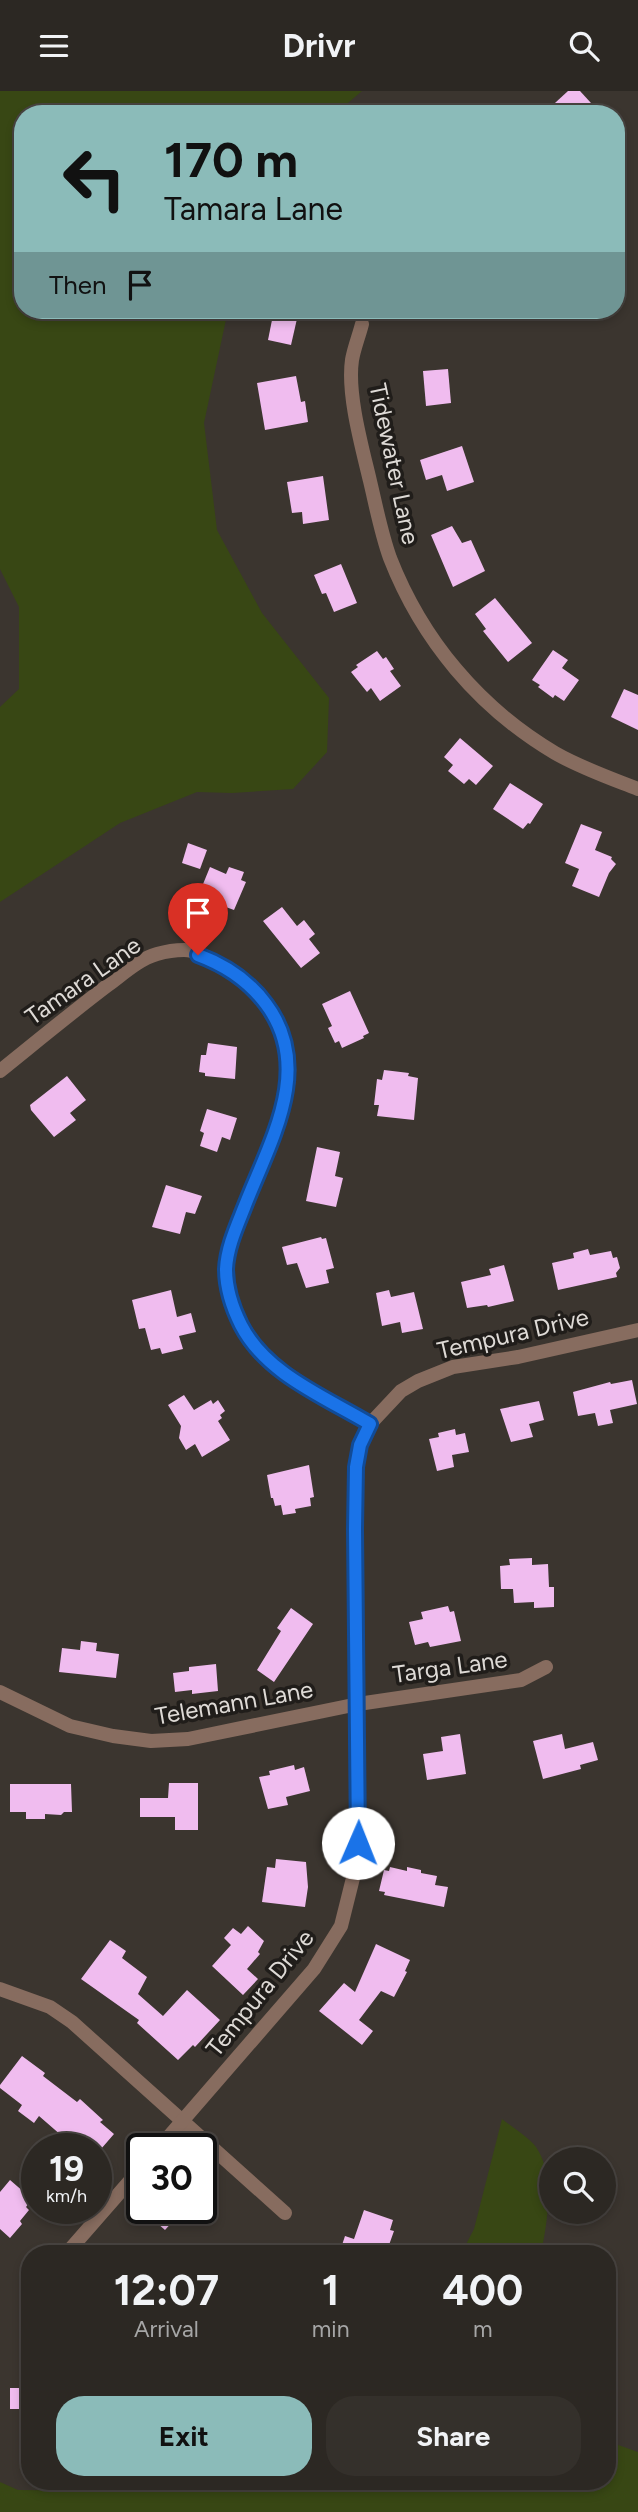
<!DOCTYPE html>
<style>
body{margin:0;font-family:Figtree,sans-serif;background:#34302b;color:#f1f3f6;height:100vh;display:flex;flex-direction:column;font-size:26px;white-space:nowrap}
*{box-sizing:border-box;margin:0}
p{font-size:23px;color:#a6a6a6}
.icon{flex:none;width:38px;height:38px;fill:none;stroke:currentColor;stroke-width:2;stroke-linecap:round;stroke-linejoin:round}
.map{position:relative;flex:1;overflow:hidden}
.side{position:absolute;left:21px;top:2154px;width:595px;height:245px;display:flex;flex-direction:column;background:#2c2823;border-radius:28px;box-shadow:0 4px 10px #0003,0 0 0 2px #484441}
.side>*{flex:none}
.banner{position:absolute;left:14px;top:14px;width:611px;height:214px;border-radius:28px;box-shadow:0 4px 10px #0003,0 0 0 2px #484441;background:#8bbbb9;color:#111;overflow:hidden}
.fabs{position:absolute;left:539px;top:2056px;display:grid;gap:14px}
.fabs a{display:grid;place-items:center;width:77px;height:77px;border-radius:50%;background:#2c2823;box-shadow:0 4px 10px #0003,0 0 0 2px #484441;font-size:35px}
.speed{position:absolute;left:21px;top:2042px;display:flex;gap:14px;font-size:35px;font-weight:700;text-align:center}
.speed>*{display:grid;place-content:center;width:91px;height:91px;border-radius:50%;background:#2c2823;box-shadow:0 4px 10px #0003,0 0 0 2px #484441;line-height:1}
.speed small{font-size:18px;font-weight:400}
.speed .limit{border:4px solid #111;border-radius:10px;background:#fff;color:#111}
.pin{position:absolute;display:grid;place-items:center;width:60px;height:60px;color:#fff;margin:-72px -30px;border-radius:50% 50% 50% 0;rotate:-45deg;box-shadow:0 0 7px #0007}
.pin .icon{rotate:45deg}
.me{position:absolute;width:77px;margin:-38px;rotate:1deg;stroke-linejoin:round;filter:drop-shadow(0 0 5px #0008)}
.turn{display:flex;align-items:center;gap:24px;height:147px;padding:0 35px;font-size:32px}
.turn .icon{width:91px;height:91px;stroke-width:2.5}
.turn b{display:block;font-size:49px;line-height:60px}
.then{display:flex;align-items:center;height:66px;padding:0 35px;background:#0003;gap:14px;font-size:26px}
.eta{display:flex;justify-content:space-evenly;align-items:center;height:119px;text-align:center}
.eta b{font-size:42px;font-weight:700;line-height:49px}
.action{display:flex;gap:14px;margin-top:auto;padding:14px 35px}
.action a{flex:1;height:80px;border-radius:28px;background:#8bbbb9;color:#111;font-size:28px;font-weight:700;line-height:80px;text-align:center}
.action a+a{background:#34302b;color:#f1f3f6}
header{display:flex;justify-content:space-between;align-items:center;height:91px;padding:0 35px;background:#2c2823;font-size:32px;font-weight:700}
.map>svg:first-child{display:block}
.green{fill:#384714}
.building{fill:#f0bcef}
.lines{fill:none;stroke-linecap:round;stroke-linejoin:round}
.minor{stroke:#876c5f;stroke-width:14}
.route-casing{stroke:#114b97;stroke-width:18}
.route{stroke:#1a73e8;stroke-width:12}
.labels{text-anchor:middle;stroke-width:7;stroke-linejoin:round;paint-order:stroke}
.street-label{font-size:24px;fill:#dedad6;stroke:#201d1a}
</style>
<header><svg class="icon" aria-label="menu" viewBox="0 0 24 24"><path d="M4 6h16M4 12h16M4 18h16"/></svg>Drivr<svg class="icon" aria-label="search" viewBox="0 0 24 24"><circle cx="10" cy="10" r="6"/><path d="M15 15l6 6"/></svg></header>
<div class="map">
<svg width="638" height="2421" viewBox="0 0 638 2421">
<rect width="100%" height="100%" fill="#3b352f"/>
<g class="green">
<path d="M 0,0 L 362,0 L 335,23 L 23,23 L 23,219 L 228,219 L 204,332 L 217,439 L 262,522 L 329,607 L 327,661 L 293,698 L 232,702 L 197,701 L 120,732 L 0,811 L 0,616 L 19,598 L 19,516 L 0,478 Z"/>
<path d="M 502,2028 C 512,2036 528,2046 536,2056 C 556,2085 547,2131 541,2163 L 461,2163 L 474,2138 Z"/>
<path d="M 607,2350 L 638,2361 L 638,2421 L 0,2421 L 0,2391 L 18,2399 L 136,2400 L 176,2390 L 607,2390 Z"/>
</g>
<g class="building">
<path d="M 568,0 L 580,0 L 591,12 L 580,23 L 543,23 Z"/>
<path d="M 274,219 L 299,219 L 291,254 L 268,249 Z"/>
<path d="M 448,278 L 451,312 L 426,315 L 423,280 Z"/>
<path d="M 296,285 L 301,311 L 305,310 L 308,331 L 265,339 L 257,292 Z"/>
<path d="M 462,355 L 474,391 L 447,400 L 442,384 L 426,389 L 420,369 Z"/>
<path d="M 323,385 L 329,429 L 303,433 L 302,421 L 292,422 L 287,391 Z"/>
<path d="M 452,435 L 462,452 L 471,449 L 485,480 L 453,496 L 431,444 Z"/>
<path d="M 341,473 L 357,512 L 334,521 L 326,502 L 322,503 L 314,484 Z"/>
<path d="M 495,507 L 532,552 L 508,571 L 483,540 L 486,538 L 475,523 Z"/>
<path d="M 553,559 L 568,569 L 562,577 L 579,589 L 564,610 L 555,604 L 553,607 L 538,596 L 540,594 L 532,589 Z"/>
<path d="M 377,560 L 383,568 L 386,566 L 394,578 L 390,580 L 401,595 L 380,610 L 371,597 L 367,601 L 351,581 L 358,576 L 356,574 Z"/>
<path d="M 624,598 L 638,604 L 638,639 L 611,626 Z"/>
<path d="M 460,647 L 493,675 L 476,694 L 469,688 L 464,693 L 448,680 L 453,674 L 444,666 Z"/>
<path d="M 510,692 L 543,713 L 530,733 L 528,732 L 523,738 L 493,718 Z"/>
<path d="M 581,733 L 602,741 L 595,759 L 612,766 L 611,768 L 616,773 L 609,782 L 599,806 L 572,795 L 579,778 L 565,772 Z"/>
<path d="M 188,752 L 207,759 L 200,778 L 182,772 Z"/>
<path d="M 210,776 L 226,783 L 229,776 L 244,781 L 241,789 L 246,791 L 234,819 L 212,811 L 215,804 L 201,798 Z"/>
<path d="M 282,816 L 297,835 L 304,829 L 315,843 L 309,848 L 320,862 L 301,877 L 263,830 Z"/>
<path d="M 350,900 L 369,942 L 363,945 L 364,947 L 342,957 L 339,950 L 335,952 L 328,937 L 332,935 L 322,913 Z"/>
<path d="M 208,952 L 237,956 L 235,988 L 205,985 L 205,982 L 199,981 L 201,964 L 206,964 Z"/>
<path d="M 384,979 L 409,982 L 408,985 L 418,987 L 414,1029 L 377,1025 L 379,1014 L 374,1014 L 377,988 L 382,989 Z"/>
<path d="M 67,985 L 86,1009 L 70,1022 L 76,1029 L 54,1046 L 31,1019 L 30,1014 Z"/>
<path d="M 207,1018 L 237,1027 L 230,1049 L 222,1046 L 217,1061 L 200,1055 L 204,1042 L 200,1040 Z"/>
<path d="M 317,1056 L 340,1061 L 335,1085 L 343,1087 L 336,1116 L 306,1110 Z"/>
<path d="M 166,1094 L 202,1105 L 195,1123 L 186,1121 L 180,1143 L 152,1136 Z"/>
<path d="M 321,1146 L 322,1148 L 326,1147 L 334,1177 L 326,1179 L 329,1192 L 306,1197 L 297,1172 L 287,1174 L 282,1156 Z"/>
<path d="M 588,1158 L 590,1164 L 611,1160 L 613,1167 L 617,1166 L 620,1177 L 616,1182 L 617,1186 L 558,1199 L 552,1172 L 574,1167 L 573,1162 Z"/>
<path d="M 504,1174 L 514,1210 L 488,1216 L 487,1214 L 467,1217 L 461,1191 L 491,1184 L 489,1178 Z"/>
<path d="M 171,1199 L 177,1226 L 191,1222 L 196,1241 L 179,1245 L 183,1258 L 162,1263 L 160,1257 L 151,1259 L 145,1237 L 139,1238 L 132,1209 Z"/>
<path d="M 389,1199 L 391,1206 L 414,1201 L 423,1238 L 402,1242 L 400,1231 L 382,1235 L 376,1202 Z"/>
<path d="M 632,1289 L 637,1313 L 610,1319 L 613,1332 L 598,1335 L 595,1322 L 578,1325 L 573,1301 L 610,1291 L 611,1293 Z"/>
<path d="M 184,1304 L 194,1319 L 211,1309 L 213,1313 L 218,1309 L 225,1320 L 220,1324 L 222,1327 L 218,1330 L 230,1349 L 202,1366 L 195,1353 L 186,1359 L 179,1347 L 181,1335 L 168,1314 Z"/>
<path d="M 539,1310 L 544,1329 L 529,1333 L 533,1346 L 511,1351 L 500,1318 Z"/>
<path d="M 455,1338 L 456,1344 L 465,1342 L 469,1361 L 452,1364 L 454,1376 L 437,1380 L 429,1348 L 439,1346 L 438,1342 Z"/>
<path d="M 309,1374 L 314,1406 L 310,1407 L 311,1415 L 295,1418 L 296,1422 L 283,1424 L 281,1414 L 275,1415 L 273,1407 L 271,1407 L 267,1384 Z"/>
<path d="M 532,1467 L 532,1474 L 548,1473 L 549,1496 L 554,1496 L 554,1516 L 534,1517 L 534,1511 L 514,1512 L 513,1498 L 501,1498 L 500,1475 L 510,1474 L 509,1468 Z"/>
<path d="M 448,1515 L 450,1521 L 454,1520 L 461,1550 L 430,1556 L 428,1551 L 415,1554 L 409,1531 L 423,1528 L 421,1521 Z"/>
<path d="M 291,1517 L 313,1533 L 274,1591 L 257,1579 L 281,1540 L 277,1537 Z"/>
<path d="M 81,1550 L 97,1552 L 96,1560 L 119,1563 L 116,1587 L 59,1581 L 62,1557 L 80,1559 Z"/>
<path d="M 216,1573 L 218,1600 L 192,1603 L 192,1599 L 175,1601 L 173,1582 L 189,1580 L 189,1576 Z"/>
<path d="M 460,1643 L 466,1683 L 427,1689 L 423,1663 L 443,1660 L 441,1646 Z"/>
<path d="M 562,1643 L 565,1658 L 593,1651 L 598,1669 L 580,1674 L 581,1678 L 543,1688 L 533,1650 Z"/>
<path d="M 294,1674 L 295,1679 L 304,1676 L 310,1700 L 286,1706 L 288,1714 L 268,1718 L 259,1686 L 270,1684 L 269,1680 Z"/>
<path d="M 169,1692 L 198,1692 L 198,1739 L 175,1739 L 175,1726 L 140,1726 L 140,1707 L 168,1707 Z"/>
<path d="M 10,1693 L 71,1693 L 72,1721 L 64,1721 L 61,1724 L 45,1723 L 45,1728 L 26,1728 L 26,1721 L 10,1721 Z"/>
<path d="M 276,1768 L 306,1771 L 308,1796 L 305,1816 L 262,1811 L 267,1776 L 275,1777 Z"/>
<path d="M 390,1776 L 407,1780 L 407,1776 L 421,1779 L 421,1782 L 437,1785 L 435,1794 L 448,1796 L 444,1816 L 384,1804 L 385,1801 L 379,1800 L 384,1779 L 389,1780 Z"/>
<path d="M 248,1835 L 264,1850 L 258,1861 L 260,1863 L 247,1878 L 258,1888 L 243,1904 L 212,1875 L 231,1854 L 224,1847 L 233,1837 L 241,1843 Z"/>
<path d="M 110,1849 L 126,1860 L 122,1867 L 147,1886 L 138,1903 L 163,1925 L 187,1899 L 220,1929 L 195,1956 L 193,1954 L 178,1969 L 137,1932 L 139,1929 L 81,1888 Z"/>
<path d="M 376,1853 L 410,1869 L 405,1880 L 407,1881 L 394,1906 L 381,1900 L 359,1929 L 373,1940 L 362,1954 L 319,1920 L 344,1892 L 355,1901 Z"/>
<path d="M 22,1965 L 45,1982 L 43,1985 L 77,2011 L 80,2008 L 103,2029 L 100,2031 L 114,2043 L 101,2058 L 77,2058 L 39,2025 L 34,2032 L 18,2020 L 22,2014 L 0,1997 L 0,1994 Z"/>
<path d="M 10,2089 L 32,2108 L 26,2116 L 29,2119 L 20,2130 L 22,2133 L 10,2147 L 0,2138 L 0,2101 Z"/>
<path d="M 141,2118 L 184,2118 L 165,2139 Z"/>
<path d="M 364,2119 L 393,2129 L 390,2139 L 394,2140 L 389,2154 L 385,2153 L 382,2163 L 339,2163 L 345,2145 L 354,2148 Z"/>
<rect x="10" y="2297" width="20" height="21"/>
</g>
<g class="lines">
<g class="minor">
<path d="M 362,233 C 359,245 354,257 352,269 C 347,303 362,356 370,390 C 376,415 381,442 390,467 C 422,549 479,617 555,662 C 581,677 610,687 638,698"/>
<path d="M 0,980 C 36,951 71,922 108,894 C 123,883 139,868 157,863 C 164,861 176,859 184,859 C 198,859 215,871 227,878 C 250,891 269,911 279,936 C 285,951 290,966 289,982 C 288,1023 257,1083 242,1122 C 232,1147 222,1173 229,1199 C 246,1273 311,1298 370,1333"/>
<path d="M 0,1601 L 70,1635 L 113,1645 L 151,1650 L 188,1648 L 358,1613 L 521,1589 L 546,1576"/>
<path d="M 0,1898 L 50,1916 L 72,1931 L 285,2122"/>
<path d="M 158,2058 L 314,1878 L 341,1835 L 354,1783 L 358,1752 L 355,1438 L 356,1375 L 360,1354 L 370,1333 L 401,1300 L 418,1290 L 453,1276 L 518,1266 L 638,1239"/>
<path d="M 66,2163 L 142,2076"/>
</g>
</g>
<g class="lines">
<defs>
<path id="route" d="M 198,864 C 225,874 249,890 266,913 C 315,978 269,1052 244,1117 C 236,1137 227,1157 226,1178 C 226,1197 233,1218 241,1234 C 266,1283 325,1306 370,1333 L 360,1354 L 356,1376 L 355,1438 L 358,1752"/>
</defs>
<use href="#route" class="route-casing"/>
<use href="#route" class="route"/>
</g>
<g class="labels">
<g class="street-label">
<text transform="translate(394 373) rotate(78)" y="8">Tidewater Lane</text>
<text transform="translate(83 890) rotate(-35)" y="8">Tamara Lane</text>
<text transform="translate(513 1243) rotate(-13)" y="8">Tempura Drive</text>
<text transform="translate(450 1576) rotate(-8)" y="8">Targa Lane</text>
<text transform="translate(234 1612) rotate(-10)" y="8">Telemann Lane</text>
<text transform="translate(260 1902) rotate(-51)" y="8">Tempura Drive</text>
</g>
</g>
</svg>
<div class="fabs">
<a><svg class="icon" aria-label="search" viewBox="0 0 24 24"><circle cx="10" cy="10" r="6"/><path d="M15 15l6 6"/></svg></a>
</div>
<div class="speed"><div>19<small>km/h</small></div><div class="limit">30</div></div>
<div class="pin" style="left:198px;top:864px;background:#d93025"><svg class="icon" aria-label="arrive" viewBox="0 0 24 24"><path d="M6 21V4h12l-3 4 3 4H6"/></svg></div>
<svg class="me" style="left:358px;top:1752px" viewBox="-20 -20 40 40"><circle r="19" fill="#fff"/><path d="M0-13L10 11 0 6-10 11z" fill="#1a73e8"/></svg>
<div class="banner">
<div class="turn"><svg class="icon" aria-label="left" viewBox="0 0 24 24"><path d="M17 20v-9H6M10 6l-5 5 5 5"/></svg><div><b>170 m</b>Tamara Lane</div></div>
<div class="then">Then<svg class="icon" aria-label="arrive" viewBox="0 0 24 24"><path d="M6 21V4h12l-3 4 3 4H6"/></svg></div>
</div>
<section class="side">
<div class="eta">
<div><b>12:07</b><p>Arrival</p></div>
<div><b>1</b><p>min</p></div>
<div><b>400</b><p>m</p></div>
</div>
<div class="action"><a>Exit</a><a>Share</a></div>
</section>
</div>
